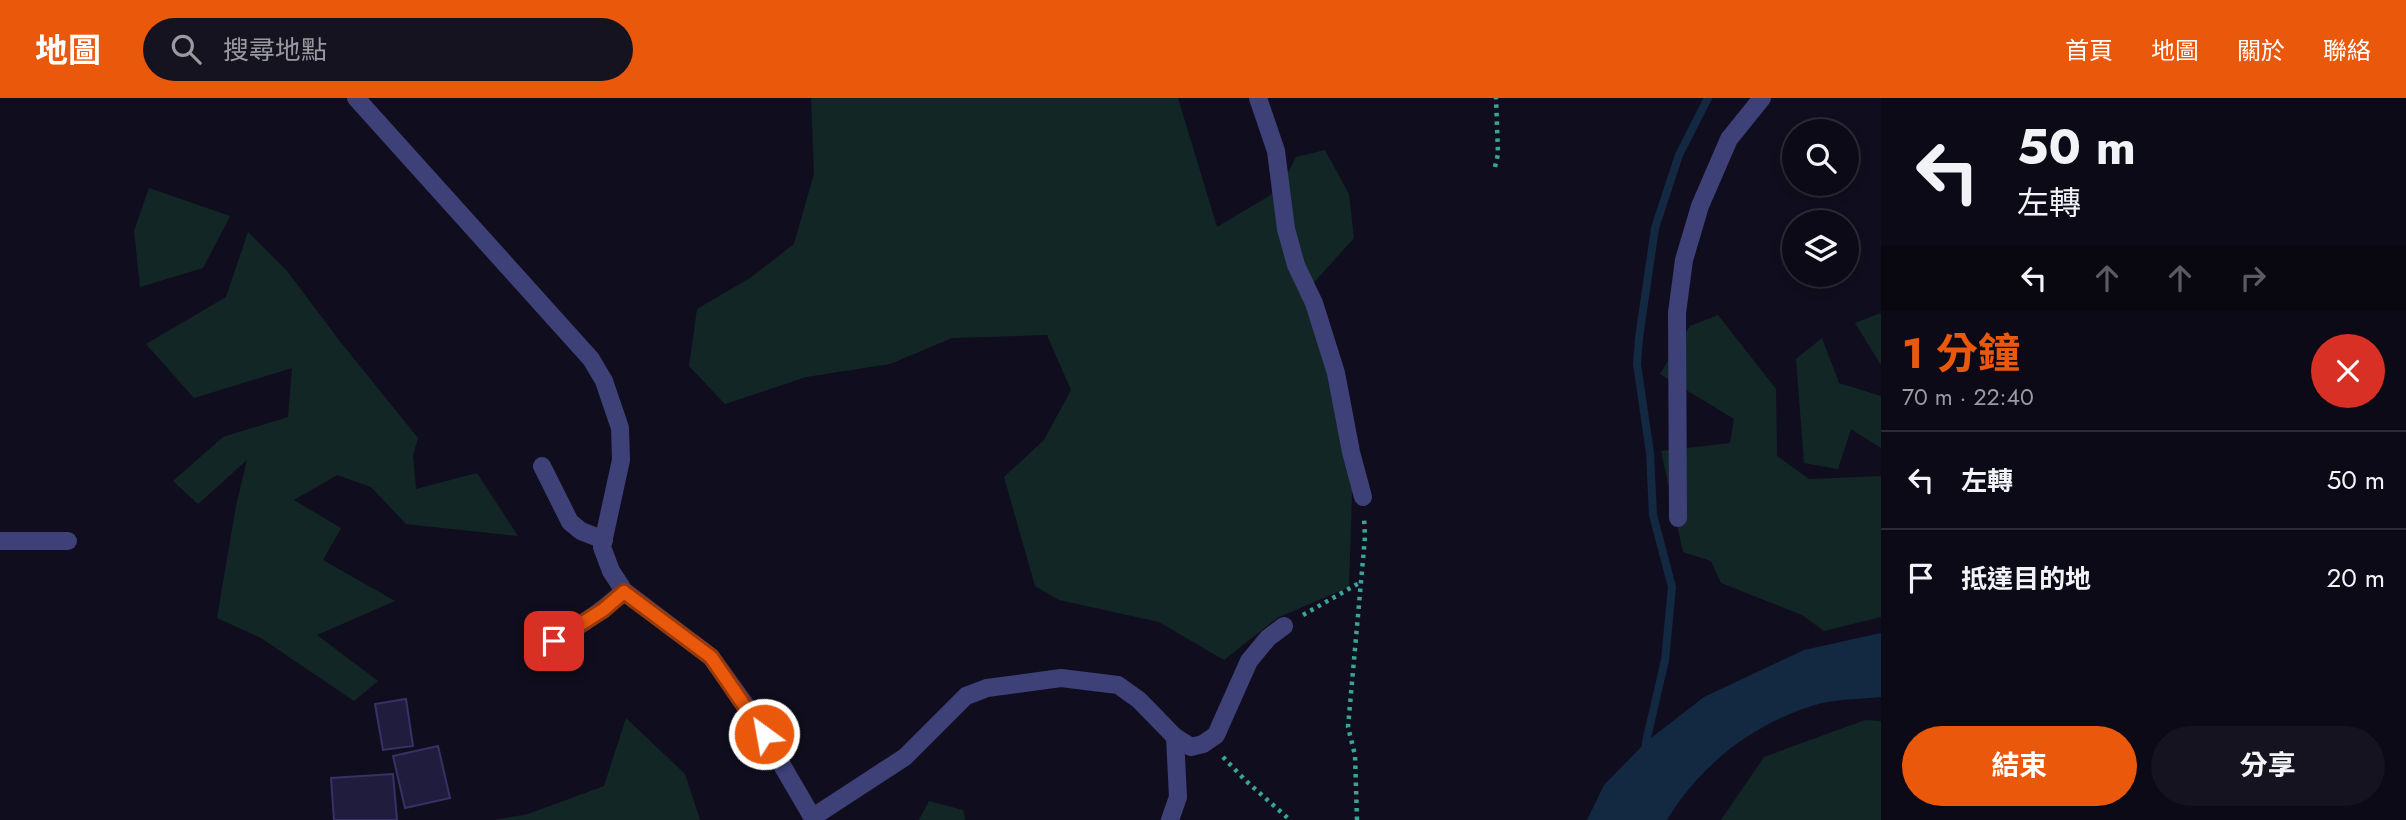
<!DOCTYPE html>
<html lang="zh-TW">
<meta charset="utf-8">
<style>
body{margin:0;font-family:Jost,"Noto Sans TC",sans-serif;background:#15131f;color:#f1f3f6;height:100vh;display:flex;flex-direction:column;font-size:26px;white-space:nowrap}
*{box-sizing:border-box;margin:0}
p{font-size:23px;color:#9a9aa1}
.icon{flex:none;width:38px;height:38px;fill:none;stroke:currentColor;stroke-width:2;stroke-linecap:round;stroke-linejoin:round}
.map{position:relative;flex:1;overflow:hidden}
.panel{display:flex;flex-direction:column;background:#0c0a16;width:525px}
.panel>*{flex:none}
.guide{background:#0c0a16;color:#f1f3f6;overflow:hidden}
.controls{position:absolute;left:1782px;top:21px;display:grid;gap:14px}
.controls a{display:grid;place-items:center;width:77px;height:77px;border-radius:50%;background:#0c0a16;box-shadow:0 4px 10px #0003,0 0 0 2px #2c2b35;font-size:35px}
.pin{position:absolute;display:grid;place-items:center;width:60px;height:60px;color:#fff;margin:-30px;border-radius:14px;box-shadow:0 4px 10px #0006}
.me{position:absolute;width:77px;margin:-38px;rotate:328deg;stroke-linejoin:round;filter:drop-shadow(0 0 5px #0008)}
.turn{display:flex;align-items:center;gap:24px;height:147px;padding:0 21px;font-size:32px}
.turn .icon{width:91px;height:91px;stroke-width:2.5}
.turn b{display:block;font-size:49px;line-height:60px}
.lanes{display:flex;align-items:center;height:66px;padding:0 21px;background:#0003;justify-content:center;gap:35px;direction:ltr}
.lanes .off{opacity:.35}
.round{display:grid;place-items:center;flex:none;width:74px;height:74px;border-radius:37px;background:#15131f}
.summary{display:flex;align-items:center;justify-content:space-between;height:119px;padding:0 21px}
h1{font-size:42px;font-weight:700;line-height:52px;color:#ea580c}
.button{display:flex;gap:14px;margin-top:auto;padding:14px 21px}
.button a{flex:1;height:80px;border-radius:42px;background:#ea580c;color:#fff;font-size:28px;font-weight:700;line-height:80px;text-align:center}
.button a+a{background:#15131f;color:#f1f3f6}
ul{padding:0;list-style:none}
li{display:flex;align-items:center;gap:21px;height:98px;padding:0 21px;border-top:2px solid #2c2b35}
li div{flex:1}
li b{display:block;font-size:26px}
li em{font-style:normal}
header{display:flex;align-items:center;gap:42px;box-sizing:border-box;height:98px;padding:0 35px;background:#ea580c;color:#fff}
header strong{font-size:33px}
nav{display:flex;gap:38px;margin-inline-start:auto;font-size:24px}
.search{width:490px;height:63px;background:#15131f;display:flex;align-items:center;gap:18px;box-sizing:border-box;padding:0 24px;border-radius:38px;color:#9a9aa1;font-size:26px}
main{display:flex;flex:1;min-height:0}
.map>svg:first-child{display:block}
.green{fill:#122725}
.water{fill:#132942}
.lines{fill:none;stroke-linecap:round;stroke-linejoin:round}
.stream{stroke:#132942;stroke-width:8}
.building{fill:#201c3d;stroke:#373166;stroke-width:2}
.path{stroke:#39a596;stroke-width:4.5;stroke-dasharray:3.5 5;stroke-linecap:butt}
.minor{stroke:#3e4078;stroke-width:18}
.route-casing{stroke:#983908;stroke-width:18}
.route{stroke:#ea580c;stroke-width:12}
</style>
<header>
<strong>地圖</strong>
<div class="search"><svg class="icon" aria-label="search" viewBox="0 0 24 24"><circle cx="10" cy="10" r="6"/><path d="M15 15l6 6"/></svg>搜尋地點</div>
<nav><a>首頁</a><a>地圖</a><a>關於</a><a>聯絡</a></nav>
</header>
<main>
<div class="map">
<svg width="1881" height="722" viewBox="0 0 1881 722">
<rect width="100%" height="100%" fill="#100e1e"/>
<g class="green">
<path d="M 811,0 L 1178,0 L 1217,129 L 1279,92 L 1296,59 L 1325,52 L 1349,96 L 1354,140 L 1308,191 L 1353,364 L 1349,489 L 1277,520 L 1224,562 L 1159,524 L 1059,502 L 1035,488 L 1004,379 L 1044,342 L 1071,292 L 1047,237 L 952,240 L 890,266 L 806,279 L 725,306 L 689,268 L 697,211 L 750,180 L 794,146 L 814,76 Z"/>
<path d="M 149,90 L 230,118 L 203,170 L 140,189 L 134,133 Z"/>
<path d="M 248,134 L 287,173 L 342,246 L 418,340 L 413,357 L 416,391 L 477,375 L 518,438 L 406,426 L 371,389 L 337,377 L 294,402 L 341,430 L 323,462 L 395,503 L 317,537 L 378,583 L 354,603 L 261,540 L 217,520 L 236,408 L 247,362 L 198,406 L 173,383 L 223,339 L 288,319 L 292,270 L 194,300 L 146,246 L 226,199 Z"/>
<path d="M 1881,215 L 1881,267 L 1855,225 Z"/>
<path d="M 1718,217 L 1776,291 L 1777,358 L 1809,381 L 1881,378 L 1881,519 L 1824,533 L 1802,517 L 1721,485 L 1711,463 L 1683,454 L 1661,353 L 1730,345 L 1734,321 L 1660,276 L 1690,228 Z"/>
<path d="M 1822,240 L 1839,285 L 1881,298 L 1881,350 L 1851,331 L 1838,371 L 1804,365 L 1796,261 Z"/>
<path d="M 626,620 L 685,676 L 700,722 L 494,722 L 528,716 L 604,688 Z"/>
<path d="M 1865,622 L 1881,623 L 1881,722 L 1721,722 L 1764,659 Z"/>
<path d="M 929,703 L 963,712 L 965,722 L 919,722 Z"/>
</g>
<path class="water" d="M 1881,535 L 1881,599 C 1862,601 1841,601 1822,605 C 1758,622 1701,665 1667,722 L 1587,722 L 1604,687 L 1646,644 L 1704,599 L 1804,552 Z"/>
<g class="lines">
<path class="stream" d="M 1646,655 L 1646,644 L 1665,562 L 1672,489 L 1653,417 L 1650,355 L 1637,266 L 1639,240 L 1655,130 L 1679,57 L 1708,0"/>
</g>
<g class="building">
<path d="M 406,601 L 413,648 L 383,652 L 375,606 Z"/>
<path d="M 438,648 L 450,700 L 405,710 L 393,658 Z"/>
<path d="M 393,676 L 397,722 L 334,722 L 331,680 Z"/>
</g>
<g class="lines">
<g class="path">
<path d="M 1495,69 L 1498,56 L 1496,0"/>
<path d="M 1303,517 L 1361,484"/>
<path d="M 1223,659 L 1245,682 L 1290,722"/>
<path d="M 1357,722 L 1355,657 L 1348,629 L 1365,439 L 1364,420"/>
</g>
<g class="minor">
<path d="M 356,0 L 591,261 L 604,283 L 620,330 L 621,362 L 602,449 L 611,473 L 624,493 L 711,559 L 752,616 L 814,722"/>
<path d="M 1258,0 L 1276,53 L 1286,131 L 1296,167 L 1314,205 L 1336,275 L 1351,354 L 1363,399"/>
<path d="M 542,368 L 570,424 L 581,433 L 604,442"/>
<path d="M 1678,420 L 1677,215 L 1684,162 L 1700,108 L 1729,41 L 1762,0"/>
<path d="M 0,443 L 68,443"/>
<path d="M 539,551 C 570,535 598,517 624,493"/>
<path d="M 813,719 L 905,659 L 966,598 L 987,590 L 1061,580 L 1118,587 L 1139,602 L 1175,639 L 1191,649 L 1203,646 L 1216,637 L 1249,563 L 1268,540 L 1284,528"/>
<path d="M 1170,722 L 1178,699 L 1175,639"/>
</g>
</g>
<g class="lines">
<defs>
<path id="route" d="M 554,543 L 603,512 L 624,494 L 711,559 L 764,636"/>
</defs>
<use href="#route" class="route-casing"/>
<use href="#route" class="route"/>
</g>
</svg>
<div class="controls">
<a><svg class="icon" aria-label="search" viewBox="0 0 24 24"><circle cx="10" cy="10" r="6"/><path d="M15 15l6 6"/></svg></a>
<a><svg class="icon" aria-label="layers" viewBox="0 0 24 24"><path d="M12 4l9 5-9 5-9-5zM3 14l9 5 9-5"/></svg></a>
</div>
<div class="pin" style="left:554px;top:543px;background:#d93025"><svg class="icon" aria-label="arrive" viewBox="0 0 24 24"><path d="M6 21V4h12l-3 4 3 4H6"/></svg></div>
<svg class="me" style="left:764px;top:636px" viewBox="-20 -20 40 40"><circle r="17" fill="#ea580c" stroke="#fff" stroke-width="3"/><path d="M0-11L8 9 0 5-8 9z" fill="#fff"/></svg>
</div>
<section class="panel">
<div class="guide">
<div class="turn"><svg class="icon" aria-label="left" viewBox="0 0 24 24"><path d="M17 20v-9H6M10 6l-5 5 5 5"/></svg><div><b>50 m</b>左轉</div></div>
<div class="lanes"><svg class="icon" aria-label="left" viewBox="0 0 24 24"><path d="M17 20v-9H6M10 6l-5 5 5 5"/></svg><svg class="icon off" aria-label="ahead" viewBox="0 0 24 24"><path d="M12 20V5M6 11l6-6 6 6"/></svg><svg class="icon off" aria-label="ahead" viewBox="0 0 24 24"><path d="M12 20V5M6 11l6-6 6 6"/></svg><svg class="icon off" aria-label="right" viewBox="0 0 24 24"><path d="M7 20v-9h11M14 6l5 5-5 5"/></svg></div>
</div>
<div class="summary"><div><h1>1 分鐘</h1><p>70 m · 22:40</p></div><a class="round" style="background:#d93025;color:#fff"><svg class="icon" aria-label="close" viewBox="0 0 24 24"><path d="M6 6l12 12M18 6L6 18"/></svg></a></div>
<ul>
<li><svg class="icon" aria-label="left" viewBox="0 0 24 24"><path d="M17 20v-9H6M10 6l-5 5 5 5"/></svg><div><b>左轉</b></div><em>50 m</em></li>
<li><svg class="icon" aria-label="arrive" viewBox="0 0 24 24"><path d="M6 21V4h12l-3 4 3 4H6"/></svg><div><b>抵達目的地</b></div><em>20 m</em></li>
</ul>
<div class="button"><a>結束</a><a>分享</a></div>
</section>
</main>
